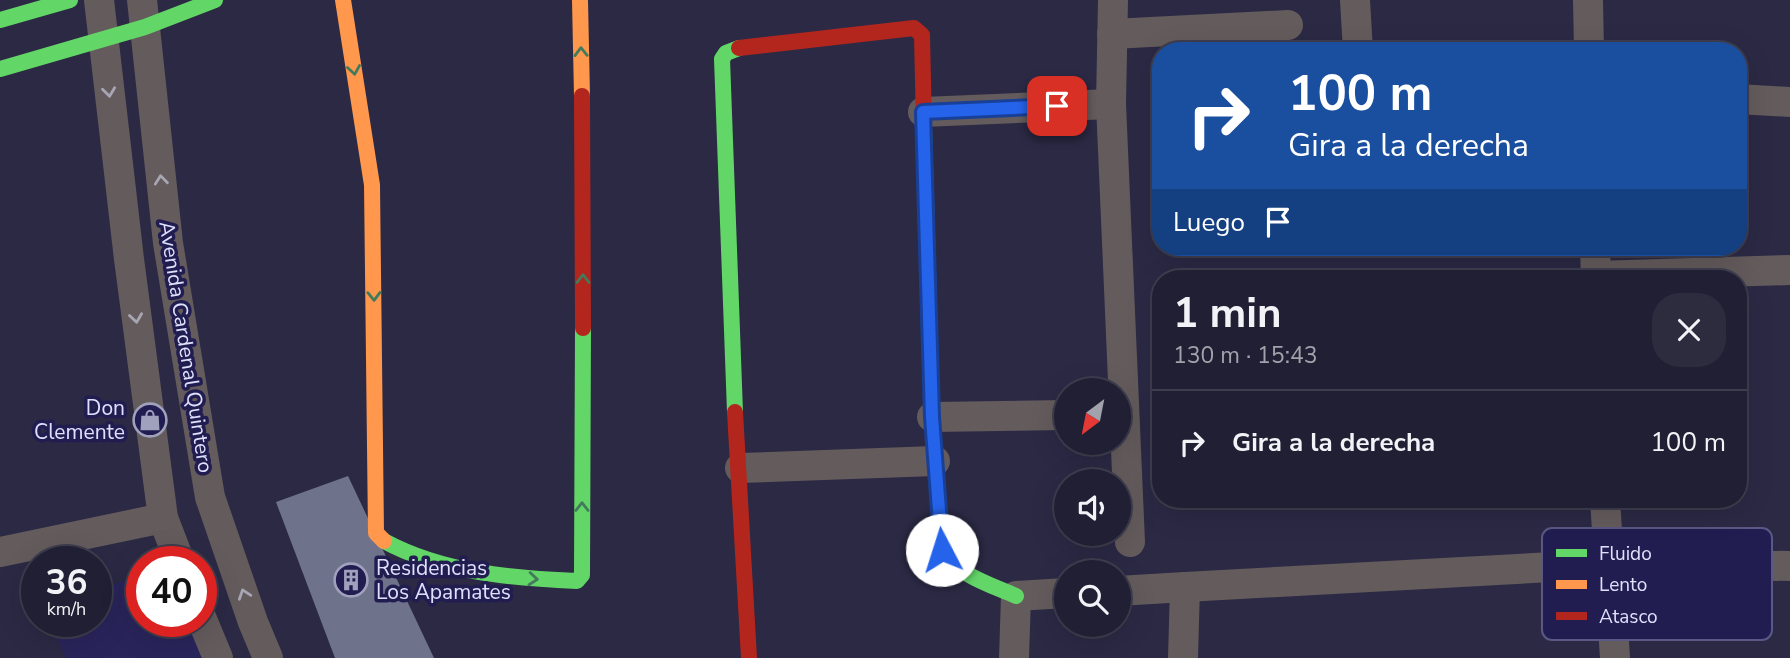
<!DOCTYPE html>
<html lang="es">
<meta charset="utf-8">
<style>
body{margin:0;font-family:"Nunito Sans",sans-serif;background:#2d2c3f;color:#f1f3f6;height:100vh;display:flex;flex-direction:column;font-size:26px;white-space:nowrap}
*{box-sizing:border-box;margin:0}
p{font-size:23px;color:#a2a2ac}
.icon{flex:none;width:38px;height:38px;fill:none;stroke:currentColor;stroke-width:2;stroke-linecap:round;stroke-linejoin:round}
.map{position:relative;flex:1;overflow:hidden}
.panel{position:absolute;left:1152px;top:270px;width:595px;height:238px;display:flex;flex-direction:column;background:#201f33;border-radius:28px;box-shadow:0 7px 28px #0002,0 0 0 2px #3d3d4e}
.panel>*{flex:none}
.hud{position:absolute;left:1152px;top:42px;width:595px;height:214px;border-radius:28px;box-shadow:0 7px 28px #0002,0 0 0 2px #3d3d4e;background:#1a4fa0;color:#fff;overflow:hidden}
.needle{width:46px;rotate:212deg}
.buttons{position:absolute;left:1054px;top:378px;display:grid;gap:14px}
.buttons a{display:grid;place-items:center;width:77px;height:77px;border-radius:50%;background:#201f33;box-shadow:0 7px 28px #0002,0 0 0 2px #3d3d4e;font-size:35px}
.speed{position:absolute;left:21px;top:546px;display:flex;gap:14px;font-size:35px;font-weight:700;text-align:center}
.speed>*{display:grid;place-content:center;width:91px;height:91px;border-radius:50%;background:#201f33;box-shadow:0 7px 28px #0002,0 0 0 2px #3d3d4e;line-height:1}
.speed small{font-size:18px;font-weight:400}
.speed .limit{border:10px solid #d22;background:#fff;color:#111}
.pin{position:absolute;display:grid;place-items:center;width:60px;height:60px;color:#fff;margin:-30px;border-radius:14px;box-shadow:0 4px 10px #0006}
.me{position:absolute;width:77px;margin:-38px;rotate:355deg;stroke-linejoin:round;filter:drop-shadow(0 0 5px #0008)}
.turn{display:flex;align-items:center;gap:24px;height:147px;padding:0 21px;font-size:32px}
.turn .icon{width:91px;height:91px;stroke-width:2.5}
.turn b{display:block;font-size:49px;line-height:60px}
.then{display:flex;align-items:center;height:66px;padding:0 21px;background:#0003;gap:14px;font-size:26px}
.round{display:grid;place-items:center;flex:none;width:74px;height:74px;border-radius:28px;background:#2d2c3f}
.overview{display:flex;align-items:center;justify-content:space-between;height:119px;padding:0 21px}
h1{font-size:42px;font-weight:700;line-height:52px}
ul{padding:0;list-style:none}
li{display:flex;align-items:center;gap:21px;height:105px;padding:0 21px;border-top:2px solid #3d3d4e}
li div{flex:1}
li b{display:block;font-size:26px}
li em{font-style:normal}
.map>svg:first-child{display:block}
.built{fill:#29255b}
.building{fill:#6e738b}
.lines{fill:none;stroke-linecap:round;stroke-linejoin:round}
.street{stroke:#645b5c;stroke-width:30}
.fast{stroke:#63d668;stroke-width:16}
.slow{stroke:#ff974d;stroke-width:16}
.jam{stroke:#b3261e;stroke-width:16}
.oneway{stroke:#427a5c}
.oneway2{stroke:#a8a5b4}
.route-casing{stroke:#184099;stroke-width:18}
.route{stroke:#2563eb;stroke-width:12}
.labels{text-anchor:middle;stroke-width:7;stroke-linejoin:round;paint-order:stroke}
.street-label{font-size:21px;fill:#dfe1fc;stroke:#211d50}
.poi-label{font-size:21px;fill:#dfe1fc;stroke:#211d50;text-anchor:end}
.key{fill:#211d50;stroke:#5a5884;stroke-width:2}
.key-label{font-size:19px;fill:#dfe1fc}
</style>
<div class="map">
<svg width="1790" height="658" viewBox="0 0 1790 658">
<rect width="100%" height="100%" fill="#2b2944"/>
<path class="built" d="M 142,577 L 142,621 L 199,621 L 215,658 L 66,658 L 49,621 L 96,621 L 96,588 Z"/>
<path class="building" d="M 348,476 L 434,658 L 335,658 L 276,502 Z"/>
<g class="lines">
<g class="street">
<path d="M 99,0 L 129,259 L 163,518 L 180,562"/>
<path d="M 142,0 L 168,243 L 210,497 L 253,622 L 268,658"/>
<path d="M 1113,0 L 1111,104 L 1130,542"/>
<path d="M 1355,0 L 1358,51"/>
<path d="M 1588,0 L 1589,51"/>
<path d="M 1112,34 L 1288,25"/>
<path d="M 1738,99 L 1790,102"/>
<path d="M 923,112 L 1111,104"/>
<path d="M 1595,247 L 1596,278"/>
<path d="M 1596,276 L 1790,270"/>
<path d="M 932,417 L 1066,415"/>
<path d="M 740,468 L 935,461"/>
<path d="M 1605,499 L 1615,658"/>
<path d="M 0,552 L 163,518"/>
<path d="M 1118,591 L 1185,587"/>
<path d="M 201,617 L 218,658"/>
<path d="M 1014,658 L 1016,596 L 1066,593"/>
<path d="M 1183,658 L 1185,587 L 1607,564 L 1790,566"/>
</g>
<g class="fast">
<path d="M 0,20 L 70,0"/>
<path d="M 0,69 L 145,27 L 215,0"/>
<path d="M 924,128 L 932,417 L 942,550 C 959,576 989,584 1016,596"/>
<path d="M 735,412 L 722,59 L 726,53 L 739,48"/>
<path d="M 384,541 C 443,573 512,578 577,581 L 582,575 L 583,328"/>
</g>
<g class="slow">
<path d="M 343,0 L 372,185 L 376,533 L 384,541"/>
<path d="M 580,0 L 582,96"/>
</g>
<g class="jam">
<path d="M 739,48 L 914,28 L 922,35 L 924,128"/>
<path d="M 582,96 L 583,328"/>
<path d="M 735,412 L 749,658"/>
</g>
</g>
<defs><path id="oneway-chevron" d="M-2-3.5L2.5 0L-2 3.5" fill="none" stroke-width="1.6" stroke-linecap="round" stroke-linejoin="round" transform="scale(1.75)"/></defs>
<g class="oneway">
<use href="#oneway-chevron" transform="translate(581 52) rotate(-91)"/>
<use href="#oneway-chevron" transform="translate(354 70) rotate(81)"/>
<use href="#oneway-chevron" transform="translate(583 279) rotate(-90)"/>
<use href="#oneway-chevron" transform="translate(374 296) rotate(89)"/>
<use href="#oneway-chevron" transform="translate(582 507) rotate(-90)"/>
<use href="#oneway-chevron" transform="translate(533 579) rotate(5)"/>
</g>
<g class="oneway2">
<use href="#oneway-chevron" transform="translate(109 92) rotate(83)"/>
<use href="#oneway-chevron" transform="translate(161 180) rotate(-96)"/>
<use href="#oneway-chevron" transform="translate(136 318) rotate(82)"/>
<use href="#oneway-chevron" transform="translate(244 594) rotate(-109)"/>
</g>
<g class="lines">
<defs>
<path id="route" d="M 942,550 L 932,417 L 923,112 L 1057,106"/>
</defs>
<use href="#route" class="route-casing"/>
<use href="#route" class="route"/>
</g>
<defs>
<symbol id="shop-ring" viewBox="-11 -11 22 22"><circle r="9.5" fill="#211d50" stroke="#a0a1bc" stroke-width="1.5"/><path d="M-5-2.5h2.3a2.7 3.5 0 0 1 5.4 0H5L5.5 6h-11ZM-1.5-2.5h3a1.5 2.3 0 0 0-3 0Z" fill="#a0a1bc"/></symbol>
<symbol id="building-ring" viewBox="-11 -11 22 22"><circle r="9.5" fill="#211d50" stroke="#a0a1bc" stroke-width="1.5"/><path d="M-4-6H4V6H1V3H-1V6H-4ZM-2.5-4.3h1.7v1.8h-1.7ZM.8-4.3h1.7v1.8H.8ZM-2.5-1h1.7V.8h-1.7ZM.8-1h1.7V.8H.8Z" fill="#a0a1bc"/></symbol>
</defs>
<g fill-rule="evenodd">
<use href="#shop-ring" x="131" y="401" width="38" height="38"/>
<use href="#building-ring" x="332" y="561" width="38" height="38"/>
</g>
<g class="labels">
<g class="street-label">
<text transform="translate(186 347) rotate(81)" y="7">Avenida Cardenal Quintero</text>
</g>
<g class="poi-label">
<text x="125" y="415">Don<tspan x="125" dy="24">Clemente</tspan></text>
<text x="376" y="575" text-anchor="start">Residencias<tspan x="376" dy="24">Los Apamates</tspan></text>
</g>
</g>
<rect x="1542" y="528" width="230" height="112" rx="10" class="key"/>
<rect x="1556" y="549" width="31" height="8" fill="#63d668"/>
<rect x="1556" y="580" width="31" height="9" fill="#ff974d"/>
<rect x="1556" y="612" width="31" height="8" fill="#b3261e"/>
<g class="key-label">
<text x="1599" y="560">Fluido</text>
<text x="1599" y="591">Lento</text>
<text x="1599" y="623">Atasco</text>
</g>
</svg>
<div class="buttons">
<a><svg class="needle" viewBox="-14 -14 28 28"><path d="M0-13l5 13h-10z" fill="#e53935"/><path d="M0 13l5-13h-10z" fill="#a2a2ac"/></svg></a>
<a><svg class="icon" aria-label="sound" viewBox="0 0 24 24"><path d="M4 9h4l5-4v14l-5-4H4zM17 9q2 3 0 6"/></svg></a>
<a><svg class="icon" aria-label="search" viewBox="0 0 24 24"><circle cx="10" cy="10" r="6"/><path d="M15 15l6 6"/></svg></a>
</div>
<div class="speed"><div>36<small>km/h</small></div><div class="limit">40</div></div>
<div class="pin" style="left:1057px;top:106px;background:#d93025"><svg class="icon" aria-label="arrive" viewBox="0 0 24 24"><path d="M6 21V4h12l-3 4 3 4H6"/></svg></div>
<svg class="me" style="left:942px;top:550px" viewBox="-20 -20 40 40"><circle r="19" fill="#fff"/><path d="M0-13L10 11 0 6-10 11z" fill="#2563eb"/></svg>
<div class="hud">
<div class="turn"><svg class="icon" aria-label="right" viewBox="0 0 24 24"><path d="M7 20v-9h11M14 6l5 5-5 5"/></svg><div><b>100 m</b>Gira a la derecha</div></div>
<div class="then">Luego<svg class="icon" aria-label="arrive" viewBox="0 0 24 24"><path d="M6 21V4h12l-3 4 3 4H6"/></svg></div>
</div>
<section class="panel">
<div class="overview"><div><h1>1 min</h1><p>130 m · 15:43</p></div><a class="round"><svg class="icon" aria-label="close" viewBox="0 0 24 24"><path d="M6 6l12 12M18 6L6 18"/></svg></a></div>
<ul>
<li><svg class="icon" aria-label="right" viewBox="0 0 24 24"><path d="M7 20v-9h11M14 6l5 5-5 5"/></svg><div><b>Gira a la derecha</b></div><em>100 m</em></li>
</ul>
</section>
</div>
